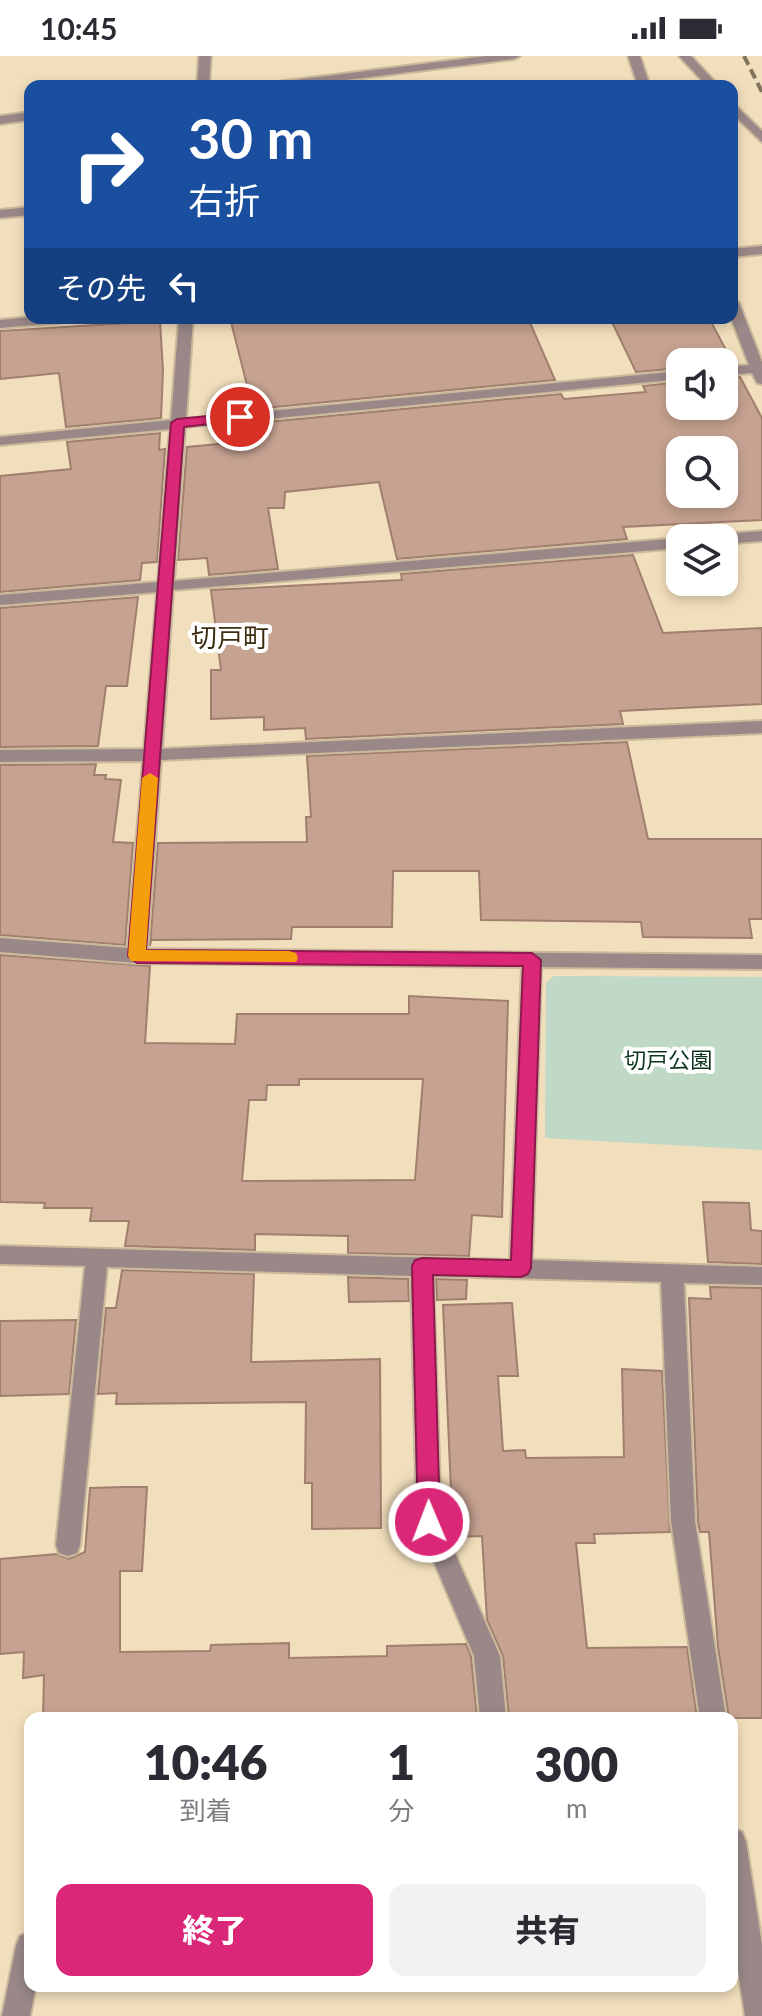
<!DOCTYPE html>
<html lang="ja">
<meta charset="utf-8">
<style>
body{margin:0;font-family:Lato,"Noto Sans JP",sans-serif;background:#f2f2f3;color:#2b2b33;height:100vh;display:flex;flex-direction:column;font-size:30px;white-space:nowrap}
*{box-sizing:border-box;margin:0}
p{font-size:26px;color:#7c7c81}
.icon{flex:none;width:44px;height:44px;fill:none;stroke:currentColor;stroke-width:2;stroke-linecap:round;stroke-linejoin:round}
.map{position:relative;flex:1;overflow:hidden}
.side{position:absolute;left:24px;top:1656px;width:714px;height:280px;display:flex;flex-direction:column;background:#fff;border-radius:16px;box-shadow:0 4px 12px #0003}
.side>*{flex:none}
.top-card{position:absolute;left:24px;top:24px;width:714px;height:244px;border-radius:16px;box-shadow:0 4px 12px #0003;background:#1a4fa0;color:#fff;overflow:hidden}
.fabs{position:absolute;left:666px;top:292px;display:grid;gap:16px}
.fabs a{display:grid;place-items:center;width:72px;height:72px;border-radius:16px;background:#fff;box-shadow:0 4px 12px #0003;font-size:40px}
.pin{position:absolute;display:grid;place-items:center;width:68px;height:68px;color:#fff;margin:-34px;border:4px solid #fff;border-radius:50%;box-shadow:0 2px 8px #0007}
.me{position:absolute;width:88px;margin:-44px;rotate:359deg;stroke-linejoin:round;filter:drop-shadow(0 0 6px #0008)}
.turn{display:flex;align-items:center;gap:28px;height:168px;padding:0 32px;font-size:36px}
.turn .icon{width:104px;height:104px;stroke-width:2.5}
.turn b{display:block;font-size:56px;line-height:68px}
.then{display:flex;align-items:center;height:76px;padding:0 32px;background:#0003;gap:16px;font-size:30px}
.eta{display:flex;justify-content:space-evenly;align-items:center;height:136px;text-align:center}
.eta b{font-size:48px;font-weight:800;line-height:56px}
.button{display:flex;gap:16px;margin-top:auto;padding:16px 32px}
.button a{flex:1;height:92px;border-radius:16px;background:#db2777;color:#fff;font-size:32px;font-weight:800;line-height:92px;text-align:center}
.button a+a{background:#f2f2f3;color:#2b2b33}
.status{display:flex;justify-content:space-between;align-items:center;height:56px;padding:0 40px;background:#fff;direction:ltr}
.status svg{height:22px;fill:currentColor}
.map>svg:first-child{display:block}
.green{fill:#bfd9c6}
.building{fill:#c6a291;stroke:#a17f6e;stroke-width:2;fill-rule:evenodd}
.lines{fill:none;stroke-linecap:round;stroke-linejoin:round}
.lane-casing{stroke:#cab99b;stroke-width:4}
.street-casing{stroke:#cab99b;stroke-width:4}
.lane{fill:#9a8888;fill-rule:evenodd}
.street{fill:#9a8888;fill-rule:evenodd}
.rail{stroke:#82755f;stroke-width:4;stroke-dasharray:10 5;stroke-linecap:butt}
.route{fill:#db2777;stroke:#8e194d;stroke-width:2}
.slow{fill:#f59e0b}
.labels{text-anchor:middle;stroke-width:8;stroke-linejoin:round;paint-order:stroke}
.park-label{font-size:22px;fill:#0c341c;stroke:#fff}
.quarter-label{font-size:26px;fill:#3c2d10;stroke:#fff}
</style>
<div class="status"><b>10:45</b><svg viewBox="0 0 49 12"><path d="M0 12V9h3v3zM5 12V6h3v6zM10 12V3h3v9zM15 12V0h3v12zM26 1h20v11H26zM47 4h2v5h-2z"/></svg></div>
<div class="map">
<svg width="762" height="1960" viewBox="0 0 762 1960">
<rect width="100%" height="100%" fill="#f1debc"/>
<path class="green" d="M 554,920 L 762,921 L 762,1094 L 545,1082 L 546,927 Z"/>
<g class="building">
<path d="M 230,262 L 528,262 L 555,324 L 253,353 Z"/>
<path d="M 610,262 L 662,262 L 664,265 L 709,262 L 733,307 L 680,306 L 680,312 L 636,316 Z"/>
<path d="M 160,265 L 163,314 L 161,362 L 66,371 L 59,317 L 0,323 L 0,275 Z"/>
<path d="M 740,321 L 762,362 L 762,464 L 623,471 L 627,483 L 397,503 L 379,426 L 285,436 L 284,452 L 268,452 L 278,513 L 209,519 L 207,502 L 178,504 L 187,391 L 261,384 L 257,367 L 561,338 L 564,343 L 646,336 L 643,330 L 680,326 L 680,350 L 724,350 L 724,322 ZM 680,394 L 724,394 L 724,438 L 680,438 Z"/>
<path d="M 160,377 L 159,394 L 165,393 L 157,506 L 142,507 L 140,524 L 0,536 L 0,420 L 71,413 L 67,386 Z"/>
<path d="M 633,499 L 663,577 L 762,572 L 762,648 L 620,655 L 623,668 L 306,683 L 305,672 L 264,674 L 264,661 L 211,663 L 211,614 L 221,614 L 211,534 L 402,524 L 401,518 Z"/>
<path d="M 138,541 L 127,630 L 106,630 L 98,690 L 0,691 L 0,552 Z"/>
<path d="M 627,686 L 648,783 L 762,783 L 762,863 L 749,863 L 752,882 L 643,881 L 641,866 L 481,864 L 479,815 L 393,815 L 392,871 L 292,871 L 291,883 L 151,884 L 150,890 L 158,787 L 307,786 L 306,761 L 311,761 L 307,700 Z"/>
<path d="M 96,708 L 94,719 L 106,719 L 105,723 L 121,724 L 113,786 L 133,787 L 125,889 L 0,879 L 0,709 Z"/>
<path d="M 0,899 L 150,910 L 145,987 L 235,988 L 237,958 L 409,958 L 409,940 L 508,945 L 502,1161 L 472,1159 L 469,1200 L 348,1197 L 348,1180 L 255,1178 L 255,1194 L 125,1190 L 129,1165 L 90,1165 L 92,1152 L 44,1152 L 45,1147 L 0,1146 ZM 299,1023 L 423,1023 L 415,1124 L 242,1125 L 249,1044 L 266,1044 L 267,1029 L 299,1029 Z"/>
<path d="M 703,1146 L 749,1147 L 751,1174 L 762,1175 L 762,1208 L 708,1206 Z"/>
<path d="M 122,1214 L 254,1218 L 251,1306 L 380,1303 L 381,1472 L 312,1473 L 312,1427 L 305,1427 L 306,1346 L 116,1348 L 117,1337 L 98,1338 L 106,1252 L 116,1252 Z"/>
<path d="M 348,1221 L 408,1223 L 409,1245 L 349,1246 Z"/>
<path d="M 436,1223 L 467,1224 L 466,1243 L 437,1244 Z"/>
<path d="M 710,1231 L 762,1232 L 762,1662 L 729,1662 L 718,1591 L 709,1476 L 700,1476 L 698,1465 L 689,1242 L 711,1243 Z"/>
<path d="M 512,1247 L 518,1320 L 498,1320 L 503,1395 L 525,1394 L 526,1402 L 624,1401 L 622,1313 L 662,1315 L 670,1476 L 594,1478 L 595,1487 L 576,1487 L 587,1592 L 687,1591 L 697,1662 L 509,1662 L 503,1600 L 487,1564 L 482,1480 L 453,1481 L 443,1249 Z"/>
<path d="M 76,1264 L 69,1338 L 0,1340 L 0,1265 Z"/>
<path d="M 125,1431 L 147,1431 L 142,1515 L 120,1515 L 120,1596 L 210,1595 L 211,1589 L 289,1587 L 289,1602 L 387,1600 L 387,1590 L 466,1588 L 471,1601 L 477,1662 L 43,1662 L 44,1619 L 23,1622 L 24,1596 L 0,1598 L 0,1503 L 57,1498 L 69,1503 L 85,1496 L 90,1432 Z"/>
</g>
<g class="lines">
<defs>
<g id="lane">
<path d="M 679,0 L 691,0 L 719,30 L 707,30 Z"/>
<path d="M 732,46 L 762,75 L 762,86 L 732,57 Z"/>
</g>
<g id="street">
<path d="M 199,0 L 211,0 L 209,30 L 197,30 Z"/>
<path d="M 486,0 L 520,0 L 514,3 L 298,30 L 264,30 L 270,27 Z"/>
<path d="M 628,0 L 640,0 L 650,30 L 638,30 Z"/>
<path d="M 30,56 L 30,64 L 0,68 L 0,60 Z"/>
<path d="M 30,151 L 30,159 L 0,162 L 0,154 Z"/>
<path d="M 762,190 L 762,198 L 732,201 L 732,193 Z"/>
<path d="M 732,243 L 739,247 L 762,306 L 762,328 L 757,327 L 752,317 L 724,319 L 724,311 L 749,309 L 731,262 Z"/>
<path d="M 30,261 L 30,262 L 73,262 L 66,266 L 0,272 L 0,264 Z"/>
<path d="M 179,262 L 193,262 L 186,363 L 680,315 L 680,323 L 185,371 L 174,525 L 680,482 L 680,492 L 173,534 L 162,693 L 762,665 L 762,677 L 161,704 L 147,893 L 762,899 L 762,913 L 541,911 L 532,1204 L 762,1211 L 762,1229 L 684,1227 L 695,1465 L 726,1662 L 700,1662 L 671,1465 L 661,1226 L 433,1220 L 441,1466 L 500,1600 L 506,1662 L 480,1662 L 474,1600 L 417,1466 L 411,1220 L 107,1211 L 80,1489 L 77,1497 L 68,1500 L 59,1497 L 56,1489 L 85,1210 L 0,1208 L 0,1190 L 510,1204 L 522,911 L 137,907 L 0,896 L 0,882 L 128,892 L 143,705 L 0,706 L 0,694 L 144,693 L 157,536 L 0,549 L 0,539 L 158,526 L 170,373 L 0,389 L 0,381 L 171,364 Z"/>
<path d="M 762,475 L 762,485 L 724,488 L 724,482 L 717,482 L 724,478 Z"/>
<path d="M 732,1772 L 742,1776 L 746,1786 L 762,1889 L 762,1960 L 745,1960 L 732,1876 Z"/>
<path d="M 30,1876 L 30,1930 L 36,1930 L 30,1960 L 2,1960 L 16,1890 L 20,1880 Z"/>
</g>
</defs>
<use href="#lane" class="lane-casing"/>
<use href="#street" class="street-casing"/>
<use href="#lane" class="lane"/>
<use href="#street" class="street"/>
<path class="rail" d="M 744,0 L 762,36"/>
</g>
<path class="route" d="M 240,357 L 247,361 L 245,364 L 184,371 L 146,894 L 532,897 L 541,904 L 531,1212 L 528,1218 L 521,1221 L 433,1219 L 440,1466 L 436,1473 L 429,1476 L 421,1473 L 418,1466 L 412,1210 L 415,1204 L 422,1202 L 511,1204 L 523,910 L 137,907 L 128,900 L 171,367 L 177,363 Z"/>
<path class="slow" d="M 150,717 L 158,722 L 146,894 L 289,895 L 296,897 L 298,902 L 296,906 L 131,905 L 128,900 L 142,722 Z"/>
<g class="labels">
<g class="park-label">
<text x="668" y="1012">切戸公園</text>
</g>
<g class="quarter-label">
<text x="230" y="591">切戸町</text>
</g>
</g>
</svg>
<div class="fabs">
<a><svg class="icon" aria-label="sound" viewBox="0 0 24 24"><path d="M4 9h4l5-4v14l-5-4H4zM17 9q2 3 0 6"/></svg></a>
<a><svg class="icon" aria-label="search" viewBox="0 0 24 24"><circle cx="10" cy="10" r="6"/><path d="M15 15l6 6"/></svg></a>
<a><svg class="icon" aria-label="layers" viewBox="0 0 24 24"><path d="M12 4l9 5-9 5-9-5zM3 14l9 5 9-5"/></svg></a>
</div>
<div class="pin" style="left:240px;top:361px;background:#d93025"><svg class="icon" aria-label="arrive" viewBox="0 0 24 24"><path d="M6 21V4h12l-3 4 3 4H6"/></svg></div>
<svg class="me" style="left:429px;top:1466px" viewBox="-20 -20 40 40"><circle r="17" fill="#db2777" stroke="#fff" stroke-width="3"/><path d="M0-11L8 9 0 5-8 9z" fill="#fff"/></svg>
<div class="top-card">
<div class="turn"><svg class="icon" aria-label="right" viewBox="0 0 24 24"><path d="M7 20v-9h11M14 6l5 5-5 5"/></svg><div><b>30 m</b>右折</div></div>
<div class="then">その先<svg class="icon" aria-label="left" viewBox="0 0 24 24"><path d="M17 20v-9H6M10 6l-5 5 5 5"/></svg></div>
</div>
<section class="side">
<div class="eta">
<div><b>10:46</b><p>到着</p></div>
<div><b>1</b><p>分</p></div>
<div><b>300</b><p>m</p></div>
</div>
<div class="button"><a>終了</a><a>共有</a></div>
</section>
</div>
